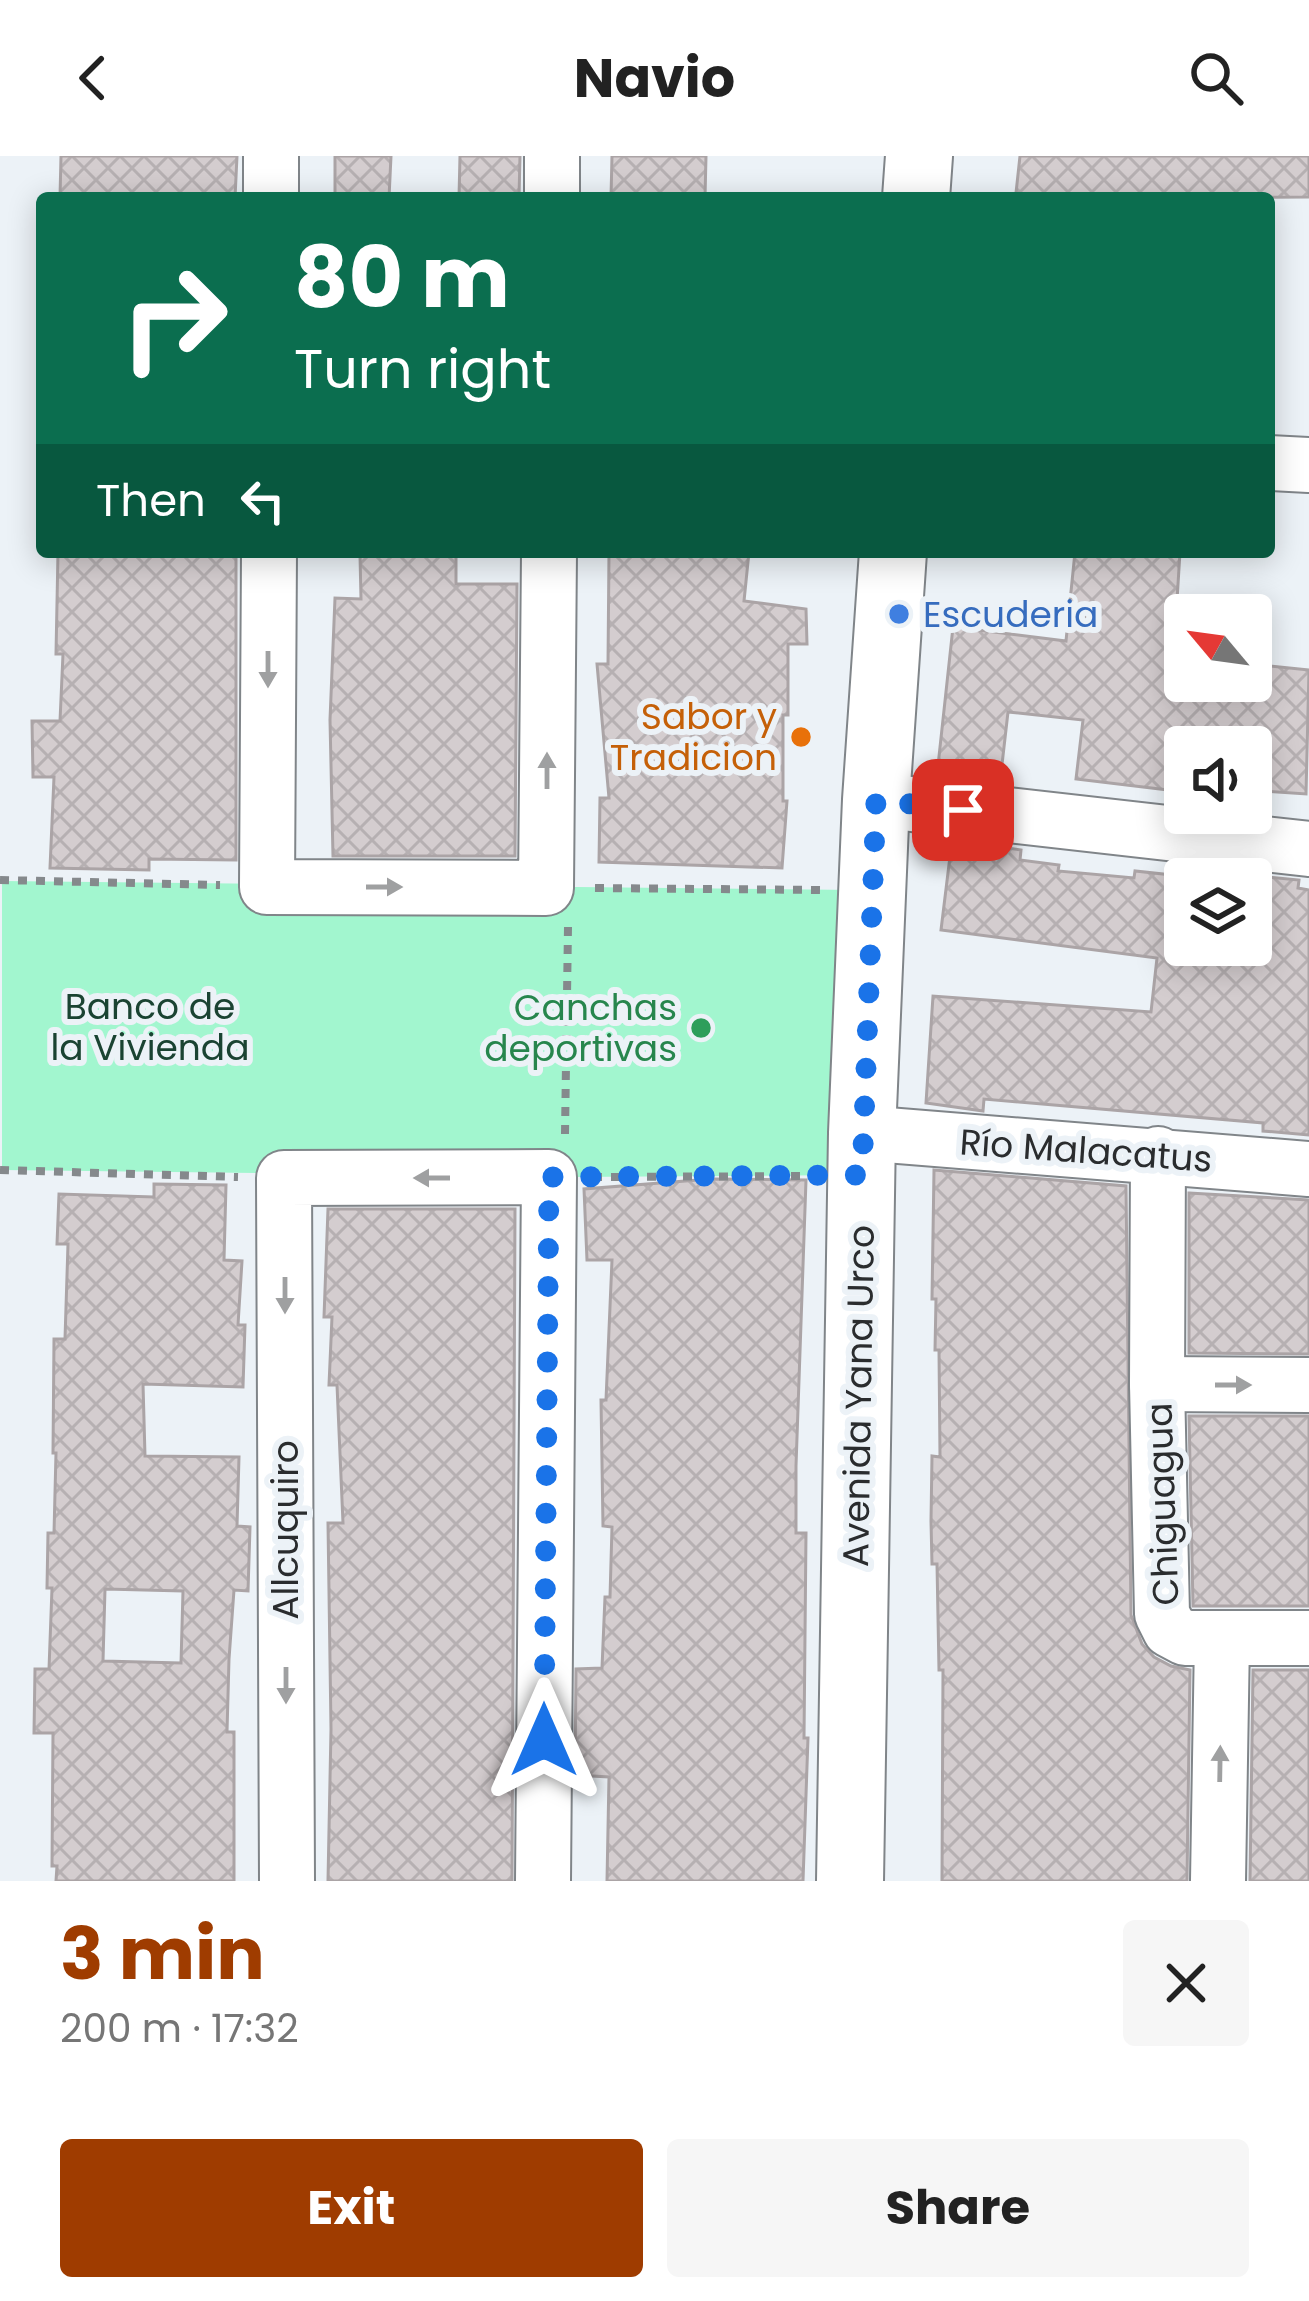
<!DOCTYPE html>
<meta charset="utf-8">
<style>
body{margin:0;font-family:Poppins,sans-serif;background:#f6f6f6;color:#222;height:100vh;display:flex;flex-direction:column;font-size:45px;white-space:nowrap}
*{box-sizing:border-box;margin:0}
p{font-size:39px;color:#767676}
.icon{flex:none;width:66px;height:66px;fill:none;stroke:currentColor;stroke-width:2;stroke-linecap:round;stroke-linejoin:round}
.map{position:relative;height:1725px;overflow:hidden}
.drawer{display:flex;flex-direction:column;background:#fff;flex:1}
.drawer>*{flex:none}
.banner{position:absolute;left:36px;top:36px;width:1239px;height:366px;border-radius:12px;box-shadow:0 6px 30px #0003;background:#0b6e4f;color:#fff;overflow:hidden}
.needle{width:78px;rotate:299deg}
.fabs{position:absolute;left:1164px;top:438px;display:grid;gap:24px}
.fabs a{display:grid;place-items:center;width:108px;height:108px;border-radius:12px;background:#fff;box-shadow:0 6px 30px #0003;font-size:60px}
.pin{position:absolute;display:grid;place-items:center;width:102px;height:102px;color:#fff;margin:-51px;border-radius:24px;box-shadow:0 6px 18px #0006}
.me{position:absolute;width:132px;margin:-66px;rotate:0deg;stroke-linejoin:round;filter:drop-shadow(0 0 9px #0008)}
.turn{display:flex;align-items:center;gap:42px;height:252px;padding:0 60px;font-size:54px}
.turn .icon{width:156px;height:156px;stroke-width:2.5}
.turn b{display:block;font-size:84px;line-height:102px}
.then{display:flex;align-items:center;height:114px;padding:0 60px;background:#0003;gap:24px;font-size:45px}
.round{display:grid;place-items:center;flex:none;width:126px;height:126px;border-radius:12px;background:#f6f6f6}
.overview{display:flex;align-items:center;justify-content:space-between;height:204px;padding:0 60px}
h1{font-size:72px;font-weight:700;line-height:90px;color:#9f3c00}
.button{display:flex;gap:24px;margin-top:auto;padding:24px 60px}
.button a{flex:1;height:138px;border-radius:12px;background:#9f3c00;color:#fff;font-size:48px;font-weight:700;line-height:138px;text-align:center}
.button a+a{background:#f6f6f6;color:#222}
header{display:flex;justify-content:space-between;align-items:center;height:156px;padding:0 60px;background:#fff;font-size:54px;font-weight:700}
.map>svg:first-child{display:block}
.green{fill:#a2f6cf}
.building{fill:url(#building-cross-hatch);stroke:#aba4a6;stroke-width:3;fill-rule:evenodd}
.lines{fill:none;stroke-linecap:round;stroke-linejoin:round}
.minor-casing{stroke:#808589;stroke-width:58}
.tertiary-casing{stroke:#808589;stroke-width:70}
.path{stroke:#85898c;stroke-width:8;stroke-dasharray:9 9;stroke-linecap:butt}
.minor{stroke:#fff;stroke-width:54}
.tertiary{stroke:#fff;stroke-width:66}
.oneway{fill:#9fa0a1}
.route{stroke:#1a73e8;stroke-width:21;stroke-dasharray:0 37.8}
.shop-dot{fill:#3f7fe0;stroke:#ecf2f7;stroke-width:4.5}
.food-dot{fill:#e8710a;stroke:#ecf2f7;stroke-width:4.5}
.leisure-dot{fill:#2e9e5b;stroke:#ecf2f7;stroke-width:4.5}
.labels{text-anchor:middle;stroke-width:12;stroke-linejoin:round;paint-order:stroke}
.shop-label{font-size:36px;fill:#366cbe;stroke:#ecf2f7;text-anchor:start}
.food-label{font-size:36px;fill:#c56008;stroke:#ecf2f7;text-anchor:end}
.park-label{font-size:36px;fill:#1a4332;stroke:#ecf2f7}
.leisure-label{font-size:36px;fill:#27864d;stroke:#ecf2f7;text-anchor:end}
.street-label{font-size:36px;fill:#2a2c2e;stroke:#ecf2f7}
</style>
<header><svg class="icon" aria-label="back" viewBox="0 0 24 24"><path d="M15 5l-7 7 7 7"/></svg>Navio<svg class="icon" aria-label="search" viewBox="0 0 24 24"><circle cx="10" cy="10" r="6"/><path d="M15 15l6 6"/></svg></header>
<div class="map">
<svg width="1309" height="1725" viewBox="0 0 1309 1725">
<defs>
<pattern id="building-cross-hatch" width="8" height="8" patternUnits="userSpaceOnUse" patternTransform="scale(3)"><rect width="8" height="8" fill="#d4cdcf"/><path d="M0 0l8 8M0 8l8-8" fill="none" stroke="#b6b0b2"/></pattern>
</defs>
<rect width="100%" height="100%" fill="#ecf2f7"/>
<path class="green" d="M 2,725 L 855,734 L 854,1019 L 571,1021 L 2,1014 Z"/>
<g class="building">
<path d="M 61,0 L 237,0 L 235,42 L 60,42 Z"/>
<path d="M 335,0 L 391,0 L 389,42 L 335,42 Z"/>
<path d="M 460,0 L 520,0 L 519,42 L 459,42 Z"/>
<path d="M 612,0 L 706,0 L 705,42 L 611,42 Z"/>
<path d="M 1020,0 L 1309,0 L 1309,41 L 1062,42 L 1016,37 Z"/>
<path d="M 58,396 L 236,396 L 236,704 L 149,703 L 149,714 L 50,712 L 54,621 L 33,621 L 32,565 L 60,565 L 63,498 L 56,498 Z"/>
<path d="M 609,396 L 749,396 L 744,445 L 806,453 L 807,488 L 788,488 L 788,559 L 783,559 L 783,645 L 787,645 L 782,712 L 599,706 L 600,642 L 609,642 L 597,508 L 608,508 Z"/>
<path d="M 1075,396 L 1180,396 L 1174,493 L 1185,495 L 1185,525 L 1269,525 L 1270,510 L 1309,514 L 1306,638 L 1251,634 L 1251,591 L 1185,591 L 1185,636 L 1076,623 L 1083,564 L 1008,556 L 1000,626 L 937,619 L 953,471 L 1066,485 Z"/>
<path d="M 456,397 L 456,428 L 517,428 L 515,700 L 333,700 L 330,564 L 335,442 L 361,443 L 360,399 Z"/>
<path d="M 952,684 L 1021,694 L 1020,704 L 1059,709 L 1058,715 L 1134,722 L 1135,715 L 1191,721 L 1192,714 L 1299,724 L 1298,732 L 1309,734 L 1309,979 L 1263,975 L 1263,967 L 984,943 L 983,955 L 926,947 L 933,840 L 1151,856 L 1157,802 L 941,774 ZM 1185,723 L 1251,723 L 1251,789 L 1185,789 Z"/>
<path d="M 934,1014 L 1126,1030 L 1131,1459 L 1142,1488 L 1154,1501 L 1171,1510 L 1190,1514 L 1187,1725 L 942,1725 L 943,1514 L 939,1514 L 937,1408 L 932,1408 L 931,1365 L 932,1300 L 940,1301 L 939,1194 L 935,1194 L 936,1143 L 932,1143 Z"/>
<path d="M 711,1023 L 806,1024 L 796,1310 L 796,1377 L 806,1377 L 804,1582 L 808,1582 L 803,1725 L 607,1725 L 609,1621 L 575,1619 L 576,1513 L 602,1512 L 605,1441 L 610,1441 L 612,1371 L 603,1370 L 601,1244 L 606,1244 L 612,1104 L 587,1104 L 584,1033 Z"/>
<path d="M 154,1028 L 226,1029 L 224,1104 L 242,1105 L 238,1169 L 245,1169 L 243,1231 L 143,1228 L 145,1300 L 239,1301 L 237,1370 L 250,1371 L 248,1435 L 234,1434 L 229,1503 L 227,1576 L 234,1576 L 234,1725 L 56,1725 L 57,1710 L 52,1710 L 53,1577 L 34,1577 L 35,1513 L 49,1513 L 52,1432 L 47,1432 L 48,1377 L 54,1377 L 56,1297 L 53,1297 L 54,1183 L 65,1183 L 68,1088 L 57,1088 L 59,1038 L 154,1041 ZM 105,1433 L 183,1435 L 181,1507 L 103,1505 Z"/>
<path d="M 1189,1037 L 1309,1044 L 1309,1198 L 1189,1197 Z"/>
<path d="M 328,1053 L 515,1053 L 512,1725 L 328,1725 L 331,1573 L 328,1367 L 343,1367 L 337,1229 L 329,1229 L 332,1161 L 324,1161 Z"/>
<path d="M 1189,1260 L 1309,1260 L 1309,1450 L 1193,1450 Z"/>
<path d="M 1253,1514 L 1309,1514 L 1309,1725 L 1250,1725 Z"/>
</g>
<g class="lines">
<defs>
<g id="minor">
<path d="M 271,42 L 271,0"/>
<path d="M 552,42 L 552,0"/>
<path d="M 1269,307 L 1309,309"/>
<path d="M 269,396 L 267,731 L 546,732 L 549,396"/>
<path d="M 876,644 L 1309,693"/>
<path d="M 862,977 L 1309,1013"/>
<path d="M 1158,998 L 1157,1228 L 1162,1458 L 1170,1474 L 1185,1482 L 1309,1482"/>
<path d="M 1157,1228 L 1309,1229"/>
<path d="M 287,1725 L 284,1022 L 549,1021 L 543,1725"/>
<path d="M 1218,1725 L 1222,1483"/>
</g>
<g id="tertiary">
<path d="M 916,42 L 919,0"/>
<path d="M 850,1725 L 862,977 L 876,644 L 893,396"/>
</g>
</defs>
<use href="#minor" class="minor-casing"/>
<use href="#tertiary" class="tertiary-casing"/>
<g class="path">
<path d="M 0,724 L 220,729"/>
<path d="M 595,732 L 820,734"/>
<path d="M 565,978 L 568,771"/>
<path d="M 0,1014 L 238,1021"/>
<path d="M 593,1021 L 812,1020"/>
</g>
<use href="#minor" class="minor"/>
<use href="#tertiary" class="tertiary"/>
</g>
<defs><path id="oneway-solid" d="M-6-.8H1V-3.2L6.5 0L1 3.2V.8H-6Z" transform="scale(3)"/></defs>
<g class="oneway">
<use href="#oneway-solid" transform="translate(268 513) rotate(90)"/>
<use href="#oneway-solid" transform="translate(547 615) rotate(-90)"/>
<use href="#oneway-solid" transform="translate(384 731)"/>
<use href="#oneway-solid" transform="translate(432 1022) rotate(180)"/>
<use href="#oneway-solid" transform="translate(285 1139) rotate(90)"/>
<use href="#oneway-solid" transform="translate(1233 1229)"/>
<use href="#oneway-solid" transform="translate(286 1529) rotate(90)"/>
<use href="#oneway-solid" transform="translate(1220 1608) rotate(-89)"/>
</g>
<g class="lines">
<path class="route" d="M 544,1584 L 549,1021 L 862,1019 L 876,644 L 963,654"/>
</g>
<circle class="shop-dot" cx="899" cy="458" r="12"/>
<circle class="food-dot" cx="801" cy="581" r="12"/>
<circle class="leisure-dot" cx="701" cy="872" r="12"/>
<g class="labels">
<g class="shop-label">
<text x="923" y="471">Escuderia</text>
</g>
<g class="food-label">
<text x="777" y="573">Sabor y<tspan x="777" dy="41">Tradicion</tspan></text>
</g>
<g class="park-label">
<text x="150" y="863">Banco de<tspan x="150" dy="41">la Vivienda</tspan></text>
</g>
<g class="leisure-label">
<text x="677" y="864">Canchas<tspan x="677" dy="41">deportivas</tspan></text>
</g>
<g class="street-label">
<text transform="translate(1086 994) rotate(4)" y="13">Río Malacatus</text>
<text transform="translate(858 1240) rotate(-89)" y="13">Avenida Yana Urco</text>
<text transform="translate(1162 1348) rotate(-92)" y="13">Chiguagua</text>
<text transform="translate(285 1374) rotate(-90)" y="13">Allcuquiro</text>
</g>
</g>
</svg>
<div class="fabs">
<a><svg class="needle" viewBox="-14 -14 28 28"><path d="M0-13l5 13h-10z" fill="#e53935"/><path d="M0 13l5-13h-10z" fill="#767676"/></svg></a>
<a><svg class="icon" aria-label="sound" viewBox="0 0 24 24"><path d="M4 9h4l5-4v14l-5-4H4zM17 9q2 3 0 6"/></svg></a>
<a><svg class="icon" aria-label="layers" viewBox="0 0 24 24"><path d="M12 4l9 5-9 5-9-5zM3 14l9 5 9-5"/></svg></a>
</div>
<div class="pin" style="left:963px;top:654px;background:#d93025"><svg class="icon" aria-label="arrive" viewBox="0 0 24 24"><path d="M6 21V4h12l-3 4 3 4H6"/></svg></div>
<svg class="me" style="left:544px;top:1584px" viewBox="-20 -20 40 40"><path d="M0-17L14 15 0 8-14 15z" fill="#1a73e8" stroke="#fff" stroke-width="4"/></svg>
<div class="banner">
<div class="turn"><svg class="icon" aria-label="right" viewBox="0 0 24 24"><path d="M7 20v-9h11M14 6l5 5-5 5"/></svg><div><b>80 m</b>Turn right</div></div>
<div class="then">Then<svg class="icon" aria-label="left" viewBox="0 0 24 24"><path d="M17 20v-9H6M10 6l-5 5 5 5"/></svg></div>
</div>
</div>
<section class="drawer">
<div class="overview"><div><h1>3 min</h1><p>200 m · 17:32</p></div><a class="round"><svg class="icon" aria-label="close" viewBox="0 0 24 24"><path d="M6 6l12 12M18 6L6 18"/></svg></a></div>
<div class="button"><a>Exit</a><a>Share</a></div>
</section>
